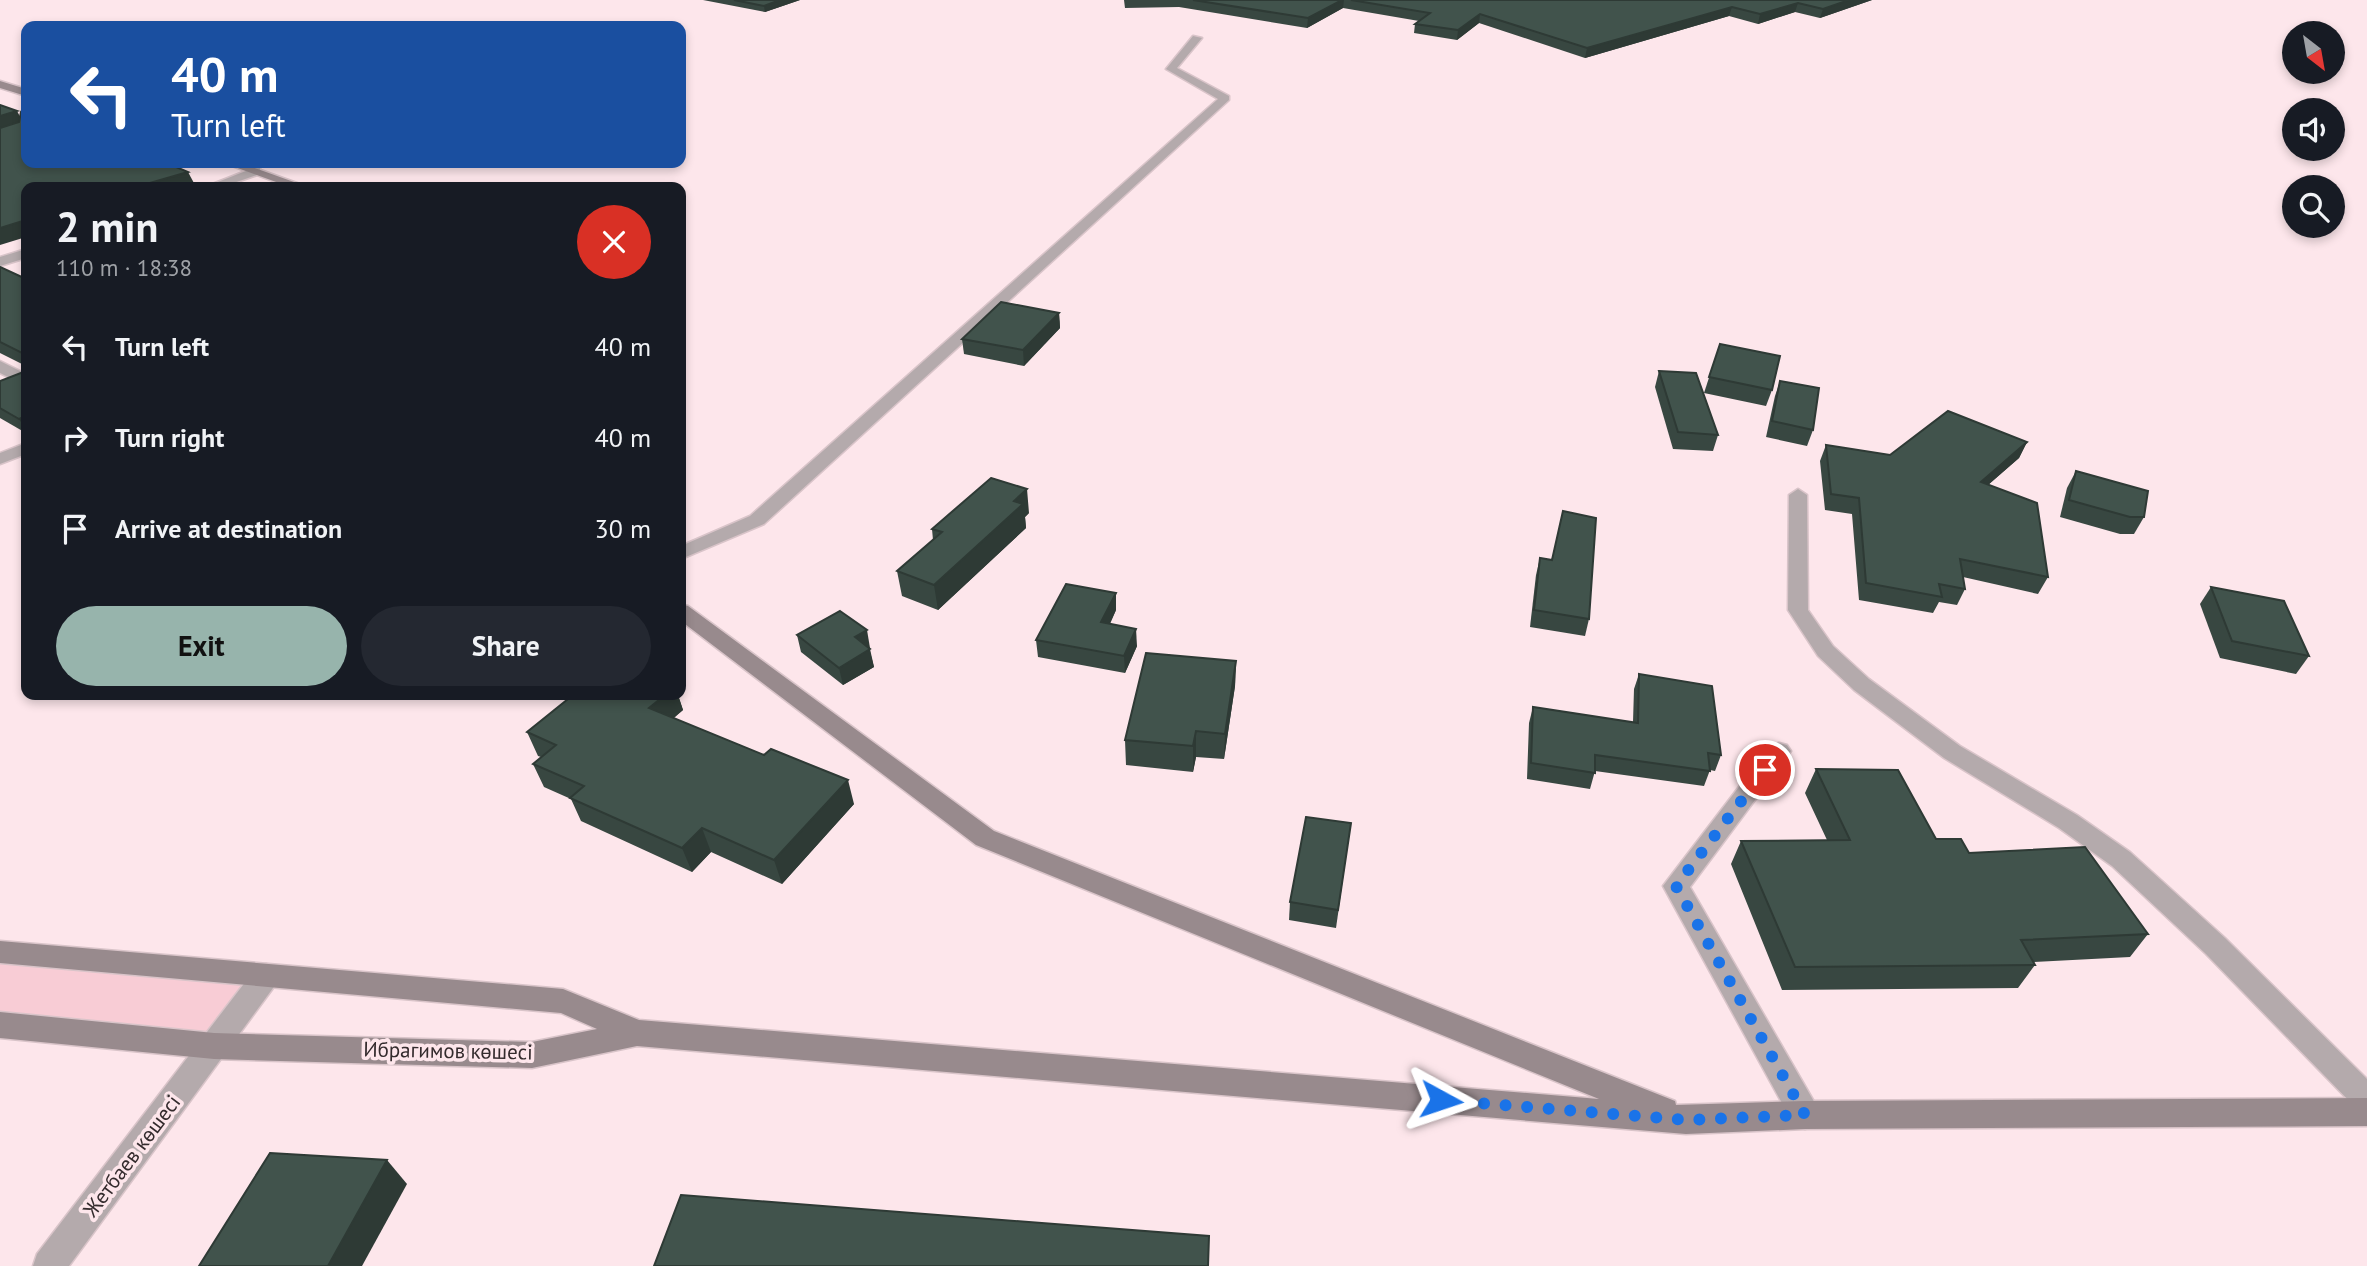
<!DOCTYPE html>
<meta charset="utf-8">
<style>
body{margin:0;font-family:"PT Sans",sans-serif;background:#242831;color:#f1f3f6;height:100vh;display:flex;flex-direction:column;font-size:26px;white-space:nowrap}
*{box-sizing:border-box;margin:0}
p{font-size:23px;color:#9ea1a6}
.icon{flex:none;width:38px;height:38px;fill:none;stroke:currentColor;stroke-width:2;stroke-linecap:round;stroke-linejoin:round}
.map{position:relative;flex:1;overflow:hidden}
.details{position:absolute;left:21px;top:182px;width:665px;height:518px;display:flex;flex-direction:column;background:#171b24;border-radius:14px;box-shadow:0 4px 10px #0003}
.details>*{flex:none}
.top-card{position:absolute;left:21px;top:21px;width:665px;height:147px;border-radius:14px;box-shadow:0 4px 10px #0003;background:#1a4fa0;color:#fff;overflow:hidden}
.needle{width:46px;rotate:149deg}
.buttons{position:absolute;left:2282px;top:21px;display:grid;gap:14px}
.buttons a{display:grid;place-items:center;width:63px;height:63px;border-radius:50%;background:#171b24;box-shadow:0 4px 10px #0003;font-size:35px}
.pin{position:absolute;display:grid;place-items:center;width:60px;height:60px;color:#fff;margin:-30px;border:4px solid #fff;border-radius:50%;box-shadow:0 2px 7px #0007}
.me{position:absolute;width:77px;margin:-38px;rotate:95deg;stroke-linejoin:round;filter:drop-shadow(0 0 5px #0008)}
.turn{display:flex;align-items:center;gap:24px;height:147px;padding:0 35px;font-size:32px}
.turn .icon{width:91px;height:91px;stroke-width:2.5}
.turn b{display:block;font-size:49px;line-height:60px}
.round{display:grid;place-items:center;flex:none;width:74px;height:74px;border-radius:37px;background:#242831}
.summary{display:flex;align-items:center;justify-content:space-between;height:119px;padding:0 35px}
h1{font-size:42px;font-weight:800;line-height:52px}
.primary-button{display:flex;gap:14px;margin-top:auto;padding:14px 35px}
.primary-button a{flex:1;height:80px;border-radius:42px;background:#97b4ac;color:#111;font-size:28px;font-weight:800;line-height:80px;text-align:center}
.primary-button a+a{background:#242831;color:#f1f3f6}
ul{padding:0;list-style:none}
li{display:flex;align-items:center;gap:21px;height:91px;padding:0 35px}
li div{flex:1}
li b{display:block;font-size:26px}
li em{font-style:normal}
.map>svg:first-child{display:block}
.green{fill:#f8ccd5}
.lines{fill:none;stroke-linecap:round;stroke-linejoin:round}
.street-casing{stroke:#d9c4c9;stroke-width:3}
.secondary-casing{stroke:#d9c4c9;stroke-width:3}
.street{fill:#b4aaac;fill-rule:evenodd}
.secondary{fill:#988a8d;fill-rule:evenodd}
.wall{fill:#384741}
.shaded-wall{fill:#2e3a35}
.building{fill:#41534c;stroke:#2e3a35;stroke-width:2}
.route{stroke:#1a73e8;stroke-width:12;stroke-dasharray:0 21.6}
.labels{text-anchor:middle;stroke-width:7;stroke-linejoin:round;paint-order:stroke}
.near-street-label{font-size:21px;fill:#342b2d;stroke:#fde6eb}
</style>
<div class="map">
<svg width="2367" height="1266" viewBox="0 0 2367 1266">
<rect width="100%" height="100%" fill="#fde6eb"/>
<path class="green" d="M 0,959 L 256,983 L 213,1040 L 0,1018 Z"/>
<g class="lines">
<defs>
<g id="street">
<path d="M 1193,36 L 1202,38 L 1177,68 L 1229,96 L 1229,100 L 764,524 L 681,559 L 681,546 L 750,516 L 1218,99 L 1166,69 Z"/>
<path d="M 256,167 L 260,168 L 260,174 L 222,187 L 205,187 Z"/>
<path d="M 26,249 L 26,258 L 0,266 L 0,257 Z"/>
<path d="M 0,361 L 26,374 L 26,386 L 0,373 Z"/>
<path d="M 26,443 L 26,454 L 0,464 L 0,453 Z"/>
<path d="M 1798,489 L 1807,495 L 1808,610 L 1833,646 L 1869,679 L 1960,746 L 2077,815 L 2130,852 L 2225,938 L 2367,1079 L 2367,1113 L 2357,1109 L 2206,954 L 2112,866 L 2059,828 L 1944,758 L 1854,690 L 1818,656 L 1788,610 L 1789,495 Z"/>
<path d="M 1779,743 L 1787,745 L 1791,751 L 1787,757 L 1690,887 L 1816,1105 L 1820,1115 L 1816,1125 L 1805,1129 L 1794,1125 L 1663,886 L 1771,745 Z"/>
<path d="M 266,964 L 276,968 L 280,976 L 276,984 L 69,1266 L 33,1266 L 37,1254 L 256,968 Z"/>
</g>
<g id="secondary">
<path d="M 0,81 L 26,89 L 26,96 L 0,88 Z"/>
<path d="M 224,163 L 241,163 L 308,187 L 290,187 Z"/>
<path d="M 681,604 L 688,606 L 994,831 L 1675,1101 L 1676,1105 L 1805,1101 L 2367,1098 L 2367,1126 L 1805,1129 L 1686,1134 L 637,1046 L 532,1068 L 214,1059 L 0,1038 L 0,1012 L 214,1033 L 532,1042 L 597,1029 L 561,1013 L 0,963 L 0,941 L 563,989 L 639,1020 L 1599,1099 L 976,845 L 681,621 Z"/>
</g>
</defs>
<use href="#street" class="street-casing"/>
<use href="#secondary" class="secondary-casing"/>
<use href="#street" class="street"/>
<use href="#secondary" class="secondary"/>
</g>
<g class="wall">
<path d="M 703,0 L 800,0 L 765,12 Z"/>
<path d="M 1124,0 L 1872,0 L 1820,18 L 1795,12 L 1758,24 L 1729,16 L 1585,58 L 1479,23 L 1457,40 L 1414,33 L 1415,24 L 1419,21 L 1343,8 L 1307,28 L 1179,7 L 1125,8 Z"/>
<path d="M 0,267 L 26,279 L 26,366 L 0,353 Z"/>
<path d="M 1059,313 L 1060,328 L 1024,366 L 964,354 L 962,339 Z"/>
<path d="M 1720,344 L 1772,390 L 1766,406 L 1704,393 Z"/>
<path d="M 26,371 L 26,433 L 0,418 L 0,381 Z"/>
<path d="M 1659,371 L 1718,435 L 1713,451 L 1673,449 L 1655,387 Z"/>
<path d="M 1780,381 L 1813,430 L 1807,446 L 1766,437 L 1775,396 Z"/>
<path d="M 2027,442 L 2019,458 L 1988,485 L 2048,577 L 2038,594 L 1963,577 L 1965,589 L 1957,605 L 1939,602 L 1933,613 L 1859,600 L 1852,514 L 1825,510 L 1820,461 L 1826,445 L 1890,455 Z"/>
<path d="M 2076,471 L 2144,517 L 2134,534 L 2120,534 L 2060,517 L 2067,488 Z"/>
<path d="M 1029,513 L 1025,517 L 1026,528 L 938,610 L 902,596 L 897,571 L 933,540 L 932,529 Z"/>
<path d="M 1540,558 L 1552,560 L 1589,619 L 1585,636 L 1530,627 L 1536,575 Z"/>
<path d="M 2211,587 L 2309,656 L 2296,674 L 2220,658 L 2200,604 Z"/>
<path d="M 1116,610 L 1110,624 L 1137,646 L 1125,673 L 1038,657 L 1036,640 Z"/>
<path d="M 797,635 L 870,648 L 869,648 L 874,667 L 843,685 L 801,652 Z"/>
<path d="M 1236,661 L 1235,686 L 1224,759 L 1196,757 L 1193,772 L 1126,765 L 1125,740 Z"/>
<path d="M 1639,674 L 1721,755 L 1715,771 L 1710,770 L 1704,786 L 1595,771 L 1590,789 L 1527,779 L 1529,723 L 1533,707 L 1633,722 L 1634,689 Z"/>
<path d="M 573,695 L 678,695 L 683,710 L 673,718 L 854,804 L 782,884 L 711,852 L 692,872 L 581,821 L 571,799 L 544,787 L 533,764 L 541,757 L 538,756 L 527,732 Z"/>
<path d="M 1816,769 L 1936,839 L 2148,934 L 2130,957 L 2034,962 L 2035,965 L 2018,988 L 1782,990 L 1731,864 L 1741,841 L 1827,840 L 1805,793 Z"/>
<path d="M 1351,823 L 1336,928 L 1289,920 L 1290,902 Z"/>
</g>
<g class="shaded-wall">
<path d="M 780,0 L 800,0 L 765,12 L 764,6 Z"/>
<path d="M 1342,0 L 1344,0 L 1343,8 L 1307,28 L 1308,18 Z"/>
<path d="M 1849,0 L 1872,0 L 1820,18 L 1823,9 Z"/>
<path d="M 1798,3 L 1795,12 L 1758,24 L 1760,14 Z"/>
<path d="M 1732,7 L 1729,16 L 1585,58 L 1587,48 Z"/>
<path d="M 1480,14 L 1479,23 L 1457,40 L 1458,30 Z"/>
<path d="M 17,111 L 24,124 L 0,131 L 0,116 Z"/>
<path d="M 188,172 L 195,185 L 189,187 L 136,187 Z"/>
<path d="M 26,220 L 26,237 L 0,245 L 0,228 Z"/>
<path d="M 1059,313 L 1060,328 L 1024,366 L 1023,350 Z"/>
<path d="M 26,416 L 26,430 L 19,419 Z"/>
<path d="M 2027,442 L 2019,458 L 1973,498 L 1981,482 Z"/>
<path d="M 1027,489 L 1029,513 L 1025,517 L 1026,528 L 938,610 L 934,585 L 1014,501 Z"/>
<path d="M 1116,593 L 1116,610 L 1102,640 L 1101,622 Z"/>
<path d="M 1136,629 L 1137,646 L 1125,673 L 1124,656 Z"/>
<path d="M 867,630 L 870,648 L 858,654 L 855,637 Z"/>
<path d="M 870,649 L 874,667 L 843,685 L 839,668 Z"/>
<path d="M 1236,661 L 1235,686 L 1224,759 L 1225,734 Z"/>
<path d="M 665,695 L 678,695 L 683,710 L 658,732 L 649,708 Z"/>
<path d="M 1196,731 L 1196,757 L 1193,772 L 1193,746 Z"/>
<path d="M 848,780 L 854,804 L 782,884 L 774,860 Z"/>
<path d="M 702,828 L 711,852 L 692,872 L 682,848 Z"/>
<path d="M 387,1160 L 407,1184 L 362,1266 L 328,1266 Z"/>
</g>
<g class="building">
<path d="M 734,0 L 780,0 L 764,6 Z"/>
<path d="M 1193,0 L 1342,0 L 1308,18 Z"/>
<path d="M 1351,0 L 1849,0 L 1823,9 L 1798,3 L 1760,14 L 1732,7 L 1587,48 L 1480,14 L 1458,30 L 1415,24 L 1430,13 Z"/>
<path d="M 0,105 L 17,111 L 0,116 Z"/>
<path d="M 21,112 L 26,115 L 26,163 L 167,163 L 188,172 L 136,187 L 26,187 L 26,220 L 0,228 L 0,128 L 19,122 Z"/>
<path d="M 0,267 L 26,279 L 26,355 L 0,342 Z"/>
<path d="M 1001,302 L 1059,313 L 1023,350 L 962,339 Z"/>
<path d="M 1720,344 L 1780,356 L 1772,390 L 1709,377 Z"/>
<path d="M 26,371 L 26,416 L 19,419 L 0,408 L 0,381 Z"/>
<path d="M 1659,371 L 1696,373 L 1718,435 L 1678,432 Z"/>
<path d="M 1780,381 L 1819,388 L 1813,430 L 1772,421 Z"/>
<path d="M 1948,411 L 2027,442 L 1981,482 L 2037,503 L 2048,577 L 1960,559 L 1965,589 L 1939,584 L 1942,597 L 1866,583 L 1859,498 L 1831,494 L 1826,445 L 1890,455 Z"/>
<path d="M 2076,471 L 2148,491 L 2144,517 L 2130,517 L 2069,500 Z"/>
<path d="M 991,478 L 1027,489 L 1014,501 L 1023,504 L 934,585 L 897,571 L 942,532 L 932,529 Z"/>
<path d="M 1563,511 L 1596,518 L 1589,619 L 1534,610 L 1540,558 L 1552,560 Z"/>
<path d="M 1066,584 L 1116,593 L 1101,622 L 1136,629 L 1124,656 L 1036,640 Z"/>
<path d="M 2211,587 L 2284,601 L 2309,656 L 2232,641 Z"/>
<path d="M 840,611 L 867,630 L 855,637 L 870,649 L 839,668 L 797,635 Z"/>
<path d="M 1146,653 L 1236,661 L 1225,734 L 1196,731 L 1193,746 L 1125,740 Z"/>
<path d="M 1639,674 L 1712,686 L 1721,755 L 1708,753 L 1710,771 L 1595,755 L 1595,773 L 1531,763 L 1533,707 L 1638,723 Z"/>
<path d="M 573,695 L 665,695 L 649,708 L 764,755 L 771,749 L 848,780 L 774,860 L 702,828 L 682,848 L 570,798 L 584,786 L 533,764 L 556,745 L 527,732 Z"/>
<path d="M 1816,769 L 1898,770 L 1936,839 L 1961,839 L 1969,853 L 2085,847 L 2148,934 L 2021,940 L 2035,965 L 1795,967 L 1741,841 L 1850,840 Z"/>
<path d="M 1306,817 L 1351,823 L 1338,910 L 1290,902 Z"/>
<path d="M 270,1153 L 387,1160 L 328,1266 L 199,1266 Z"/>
<path d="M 681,1195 L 1209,1236 L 1208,1266 L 654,1266 Z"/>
</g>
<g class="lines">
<path class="route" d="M 1441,1100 L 1686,1120 L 1805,1115 L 1676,886 L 1765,770"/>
</g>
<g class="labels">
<g class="near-street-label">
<text transform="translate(448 1051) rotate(1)" y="7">Ибрагимов көшесі</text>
<text transform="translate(132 1156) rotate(-53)" y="7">Жетбаев көшесі</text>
</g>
</g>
</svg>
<div class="buttons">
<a><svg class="needle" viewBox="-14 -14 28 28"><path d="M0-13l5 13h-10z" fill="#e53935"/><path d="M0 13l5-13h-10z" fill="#9ea1a6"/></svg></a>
<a><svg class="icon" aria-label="sound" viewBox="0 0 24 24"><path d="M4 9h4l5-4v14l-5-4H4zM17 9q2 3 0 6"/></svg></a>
<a><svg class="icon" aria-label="search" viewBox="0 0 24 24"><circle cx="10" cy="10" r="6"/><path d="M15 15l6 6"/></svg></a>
</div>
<div class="pin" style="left:1765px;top:770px;background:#d93025"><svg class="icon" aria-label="arrive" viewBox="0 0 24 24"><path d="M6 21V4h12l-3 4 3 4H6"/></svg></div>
<svg class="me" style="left:1441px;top:1100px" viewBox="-20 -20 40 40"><path d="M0-17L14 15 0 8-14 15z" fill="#1a73e8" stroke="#fff" stroke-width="4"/></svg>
<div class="top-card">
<div class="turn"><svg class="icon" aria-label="left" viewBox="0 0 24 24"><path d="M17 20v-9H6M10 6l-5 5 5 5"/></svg><div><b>40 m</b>Turn left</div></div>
</div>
<section class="details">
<div class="summary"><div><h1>2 min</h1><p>110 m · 18:38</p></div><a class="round" style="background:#d93025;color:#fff"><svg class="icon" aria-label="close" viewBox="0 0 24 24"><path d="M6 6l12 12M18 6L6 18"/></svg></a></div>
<ul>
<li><svg class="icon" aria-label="left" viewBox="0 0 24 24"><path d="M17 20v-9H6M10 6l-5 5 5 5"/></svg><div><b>Turn left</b></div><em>40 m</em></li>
<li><svg class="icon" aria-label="right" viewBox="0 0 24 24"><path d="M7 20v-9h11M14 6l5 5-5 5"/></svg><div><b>Turn right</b></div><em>40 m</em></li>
<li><svg class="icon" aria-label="arrive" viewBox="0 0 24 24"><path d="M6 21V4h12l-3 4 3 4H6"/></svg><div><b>Arrive at destination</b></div><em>30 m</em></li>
</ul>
<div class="primary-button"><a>Exit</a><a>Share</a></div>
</section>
</div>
